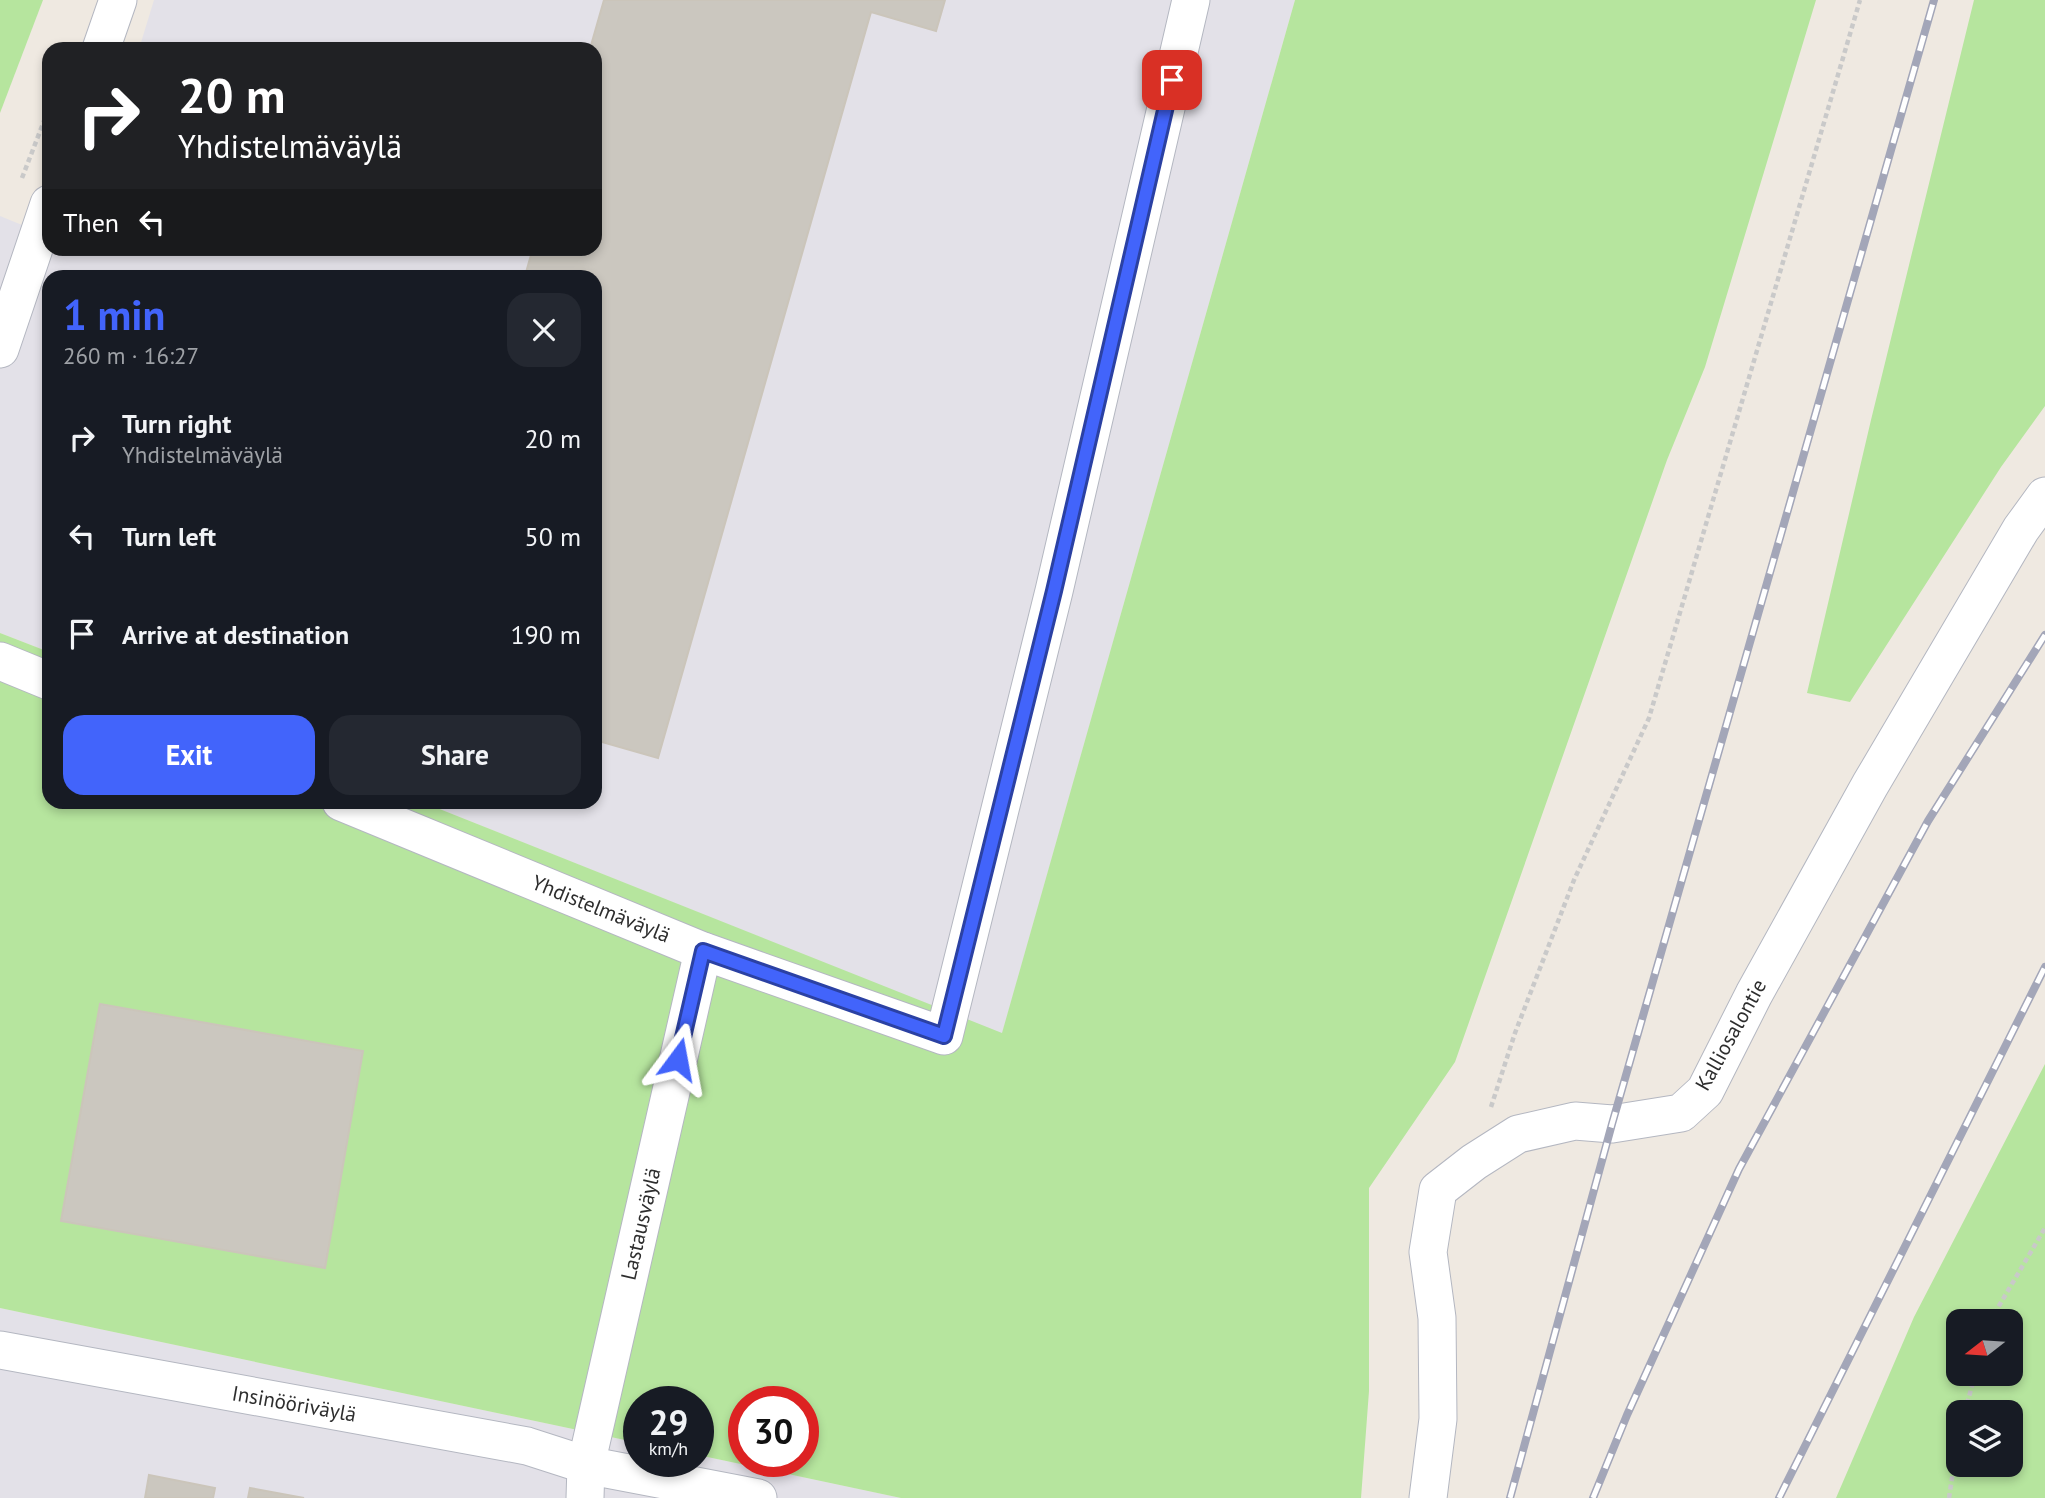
<!DOCTYPE html>
<meta charset="utf-8">
<style>
body{margin:0;font-family:"PT Sans",sans-serif;background:#242831;color:#f1f3f6;height:100vh;display:flex;flex-direction:column;font-size:26px;white-space:nowrap}
*{box-sizing:border-box;margin:0}
p{font-size:23px;color:#9ea1a6}
.icon{flex:none;width:38px;height:38px;fill:none;stroke:currentColor;stroke-width:2;stroke-linecap:round;stroke-linejoin:round}
.map{position:relative;flex:1;overflow:hidden}
.side{position:absolute;left:42px;top:270px;width:560px;height:539px;display:flex;flex-direction:column;background:#171b24;border-radius:21px;box-shadow:0 4px 10px #0003}
.side>*{flex:none}
.hud{position:absolute;left:42px;top:42px;width:560px;height:214px;border-radius:21px;box-shadow:0 4px 10px #0003;background:#202124;color:#fff;overflow:hidden}
.needle{width:46px;rotate:253deg}
.buttons{position:absolute;left:1946px;top:1309px;display:grid;gap:14px}
.buttons a{display:grid;place-items:center;width:77px;height:77px;border-radius:14px;background:#171b24;box-shadow:0 4px 10px #0003;font-size:35px}
.speed{position:absolute;left:623px;top:1386px;display:flex;gap:14px;font-size:35px;font-weight:700;text-align:center}
.speed>*{display:grid;place-content:center;width:91px;height:91px;border-radius:50%;background:#171b24;box-shadow:0 4px 10px #0003;line-height:1}
.speed small{font-size:18px;font-weight:400}
.speed .limit{border:10px solid #d22;background:#fff;color:#111}
.pin{position:absolute;display:grid;place-items:center;width:60px;height:60px;color:#fff;margin:-30px;border-radius:14px;box-shadow:0 4px 10px #0006}
.me{position:absolute;width:77px;margin:-38px;rotate:13deg;stroke-linejoin:round;filter:drop-shadow(0 0 5px #0008)}
.turn{display:flex;align-items:center;gap:24px;height:147px;padding:0 21px;font-size:32px}
.turn .icon{width:91px;height:91px;stroke-width:2.5}
.turn b{display:block;font-size:49px;line-height:60px}
.then{display:flex;align-items:center;height:66px;padding:0 21px;background:#0003;gap:14px;font-size:26px}
.round{display:grid;place-items:center;flex:none;width:74px;height:74px;border-radius:21px;background:#242831}
.summary{display:flex;align-items:center;justify-content:space-between;height:119px;padding:0 21px}
h1{font-size:42px;font-weight:700;line-height:52px;color:#4264fb}
.action{display:flex;gap:14px;margin-top:auto;padding:14px 21px}
.action a{flex:1;height:80px;border-radius:21px;background:#4264fb;color:#fff;font-size:28px;font-weight:700;line-height:80px;text-align:center}
.action a+a{background:#242831;color:#f1f3f6}
ul{padding:0;list-style:none}
li{display:flex;align-items:center;gap:21px;height:98px;padding:0 21px}
li div{flex:1}
li b{display:block;font-size:26px}
li em{font-style:normal}
.map>svg:first-child{display:block}
.industrial{fill:#e3e1e8}
.green{fill:#b6e59e;fill-rule:evenodd}
.building{fill:#cbc7bf;stroke:#cbc5ba;stroke-width:2}
.lines{fill:none;stroke-linecap:round;stroke-linejoin:round}
.minor-casing{stroke:#b4b7c1;stroke-width:39}
.path{stroke:#c9c9c9;stroke-width:4.5;stroke-dasharray:5 3.5;stroke-linecap:butt}
.minor{stroke:#fff;stroke-width:37}
.rail-casing{stroke:#a3a6b8;stroke-width:8}
.rail{stroke:#fff;stroke-width:5;stroke-dasharray:16;stroke-linecap:butt}
.route-casing{stroke:#2b41a3;stroke-width:18}
.route{stroke:#4264fb;stroke-width:12}
.labels{text-anchor:middle;stroke-width:5;stroke-linejoin:round;paint-order:stroke}
.street-label{font-size:21px;fill:#2e2e2e;stroke:#fff}
</style>
<div class="map">
<svg width="2045" height="1498" viewBox="0 0 2045 1498">
<rect width="100%" height="100%" fill="#efe9e1"/>
<g class="industrial">
<path d="M 154,0 L 1295,0 L 1002,1034 L 422,802 L 595,802 L 595,276 L 49,276 L 49,652 L 0,633 L 0,216 L 49,236 L 49,248 L 595,248 L 595,49 L 139,49 Z"/>
<path d="M 0,1308 L 639,1443 L 639,1461 L 698,1461 L 698,1455 L 901,1498 L 0,1498 Z"/>
</g>
<g class="green">
<path d="M 0,0 L 43,0 L 0,113 Z"/>
<path d="M 1295,0 L 1816,0 L 1705,367 L 1667,460 L 1455,1062 L 1369,1188 L 1369,1391 L 1361,1498 L 901,1498 L 698,1455 L 698,1402 L 639,1402 L 639,1443 L 0,1308 L 0,633 L 49,652 L 49,802 L 422,802 L 1002,1033 ZM 744,1402 L 803,1402 L 803,1461 L 744,1461 Z"/>
<path d="M 1974,0 L 2045,0 L 2045,406 L 2001,467 L 1850,702 L 1807,693 L 1871,420 Z"/>
<path d="M 2045,1064 L 2045,1498 L 1836,1498 L 1914,1317 ZM 1958,1321 L 2011,1321 L 2011,1374 L 1958,1374 ZM 1958,1412 L 2011,1412 L 2011,1465 L 1958,1465 Z"/>
</g>
<g class="building">
<path d="M 604,0 L 945,0 L 936,31 L 871,12 L 658,758 L 595,740 L 595,276 L 525,276 L 533,248 L 595,248 L 595,49 L 590,49 Z"/>
<path d="M 100,1004 L 363,1051 L 325,1268 L 61,1221 Z"/>
<path d="M 149,1475 L 215,1488 L 213,1498 L 145,1498 Z"/>
<path d="M 250,1488 L 304,1498 L 248,1498 Z"/>
</g>
<g class="lines">
<defs>
<g id="minor">
<path d="M 101,49 L 118,0"/>
<path d="M 0,349 L 49,204"/>
<path d="M 0,661 L 49,681"/>
<path d="M 341,802 L 703,951 L 944,1036 L 1054,591 L 1191,0"/>
<path d="M 0,1350 L 527,1446 L 586,1465 L 758,1498"/>
<path d="M 585,1498 L 586,1465 L 703,951"/>
<path d="M 1428,1498 L 1438,1419 L 1437,1318 L 1428,1252 L 1438,1190 L 1474,1162 L 1518,1134 L 1575,1121 L 1612,1124 L 1681,1113 L 1705,1091 L 1754,994 L 1870,785 L 2021,529 L 2045,496"/>
</g>
</defs>
<use href="#minor" class="minor-casing"/>
<g class="path">
<path d="M 22,178 L 49,108"/>
<path d="M 1491,1107 L 1515,1033 L 1574,880 L 1649,718 L 1860,0"/>
<path d="M 1990,1321 L 2045,1228"/>
<path d="M 1965,1412 L 1975,1374"/>
<path d="M 1949,1498 L 1958,1438"/>
</g>
<use href="#minor" class="minor"/>
<defs>
<g id="rail">
<path d="M 1510,1498 L 1612,1124 L 1934,0"/>
<path d="M 1593,1498 L 1627,1415 L 1739,1169 L 1928,821 L 2045,635"/>
<path d="M 1779,1498 L 2045,967"/>
</g>
</defs>
<use href="#rail" class="rail-casing"/>
<use href="#rail" class="rail"/>
</g>
<g class="lines">
<defs>
<path id="route" d="M 678,1059 L 703,951 L 944,1036 L 1054,591 L 1172,80"/>
</defs>
<use href="#route" class="route-casing"/>
<use href="#route" class="route"/>
</g>
<g class="labels">
<g class="street-label">
<text transform="translate(601 909) rotate(22)" y="7">Yhdistelmäväylä</text>
<text transform="translate(1731 1035) rotate(-61)" y="7">Kalliosalontie</text>
<text transform="translate(641 1224) rotate(-77)" y="7">Lastausväylä</text>
<text transform="translate(294 1404) rotate(10)" y="7">Insinööriväylä</text>
</g>
</g>
</svg>
<div class="buttons">
<a><svg class="needle" viewBox="-14 -14 28 28"><path d="M0-13l5 13h-10z" fill="#e53935"/><path d="M0 13l5-13h-10z" fill="#9ea1a6"/></svg></a>
<a><svg class="icon" aria-label="layers" viewBox="0 0 24 24"><path d="M12 4l9 5-9 5-9-5zM3 14l9 5 9-5"/></svg></a>
</div>
<div class="speed"><div>29<small>km/h</small></div><div class="limit">30</div></div>
<div class="pin" style="left:1172px;top:80px;background:#d93025"><svg class="icon" aria-label="arrive" viewBox="0 0 24 24"><path d="M6 21V4h12l-3 4 3 4H6"/></svg></div>
<svg class="me" style="left:678px;top:1059px" viewBox="-20 -20 40 40"><path d="M0-17L14 15 0 8-14 15z" fill="#4264fb" stroke="#fff" stroke-width="4"/></svg>
<div class="hud">
<div class="turn"><svg class="icon" aria-label="right" viewBox="0 0 24 24"><path d="M7 20v-9h11M14 6l5 5-5 5"/></svg><div><b>20 m</b>Yhdistelmäväylä</div></div>
<div class="then">Then<svg class="icon" aria-label="left" viewBox="0 0 24 24"><path d="M17 20v-9H6M10 6l-5 5 5 5"/></svg></div>
</div>
<section class="side">
<div class="summary"><div><h1>1 min</h1><p>260 m · 16:27</p></div><a class="round"><svg class="icon" aria-label="close" viewBox="0 0 24 24"><path d="M6 6l12 12M18 6L6 18"/></svg></a></div>
<ul>
<li><svg class="icon" aria-label="right" viewBox="0 0 24 24"><path d="M7 20v-9h11M14 6l5 5-5 5"/></svg><div><b>Turn right</b><p>Yhdistelmäväylä</p></div><em>20 m</em></li>
<li><svg class="icon" aria-label="left" viewBox="0 0 24 24"><path d="M17 20v-9H6M10 6l-5 5 5 5"/></svg><div><b>Turn left</b></div><em>50 m</em></li>
<li><svg class="icon" aria-label="arrive" viewBox="0 0 24 24"><path d="M6 21V4h12l-3 4 3 4H6"/></svg><div><b>Arrive at destination</b></div><em>190 m</em></li>
</ul>
<div class="action"><a>Exit</a><a>Share</a></div>
</section>
</div>
